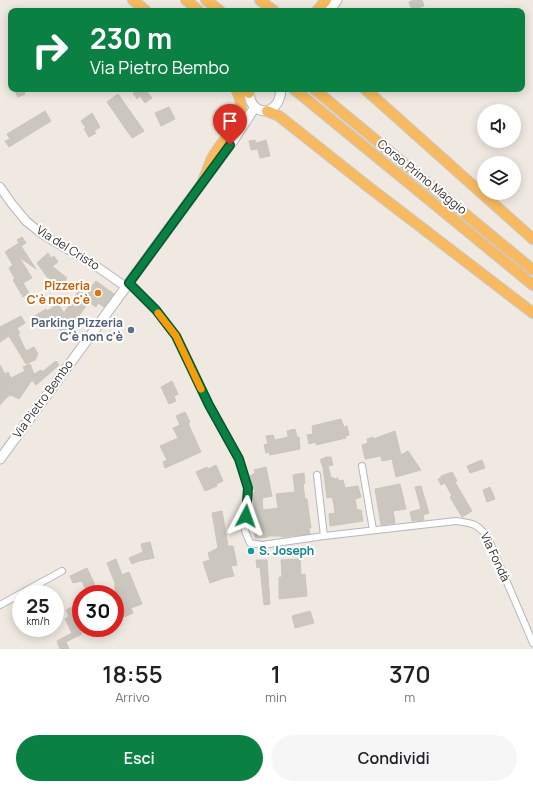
<!DOCTYPE html>
<html lang="it">
<meta charset="utf-8">
<style>
body{margin:0;font-family:Manrope,sans-serif;background:#f6f6f6;color:#202124;height:100vh;display:flex;flex-direction:column;font-size:15px;white-space:nowrap}
*{box-sizing:border-box;margin:0}
p{font-size:13px;color:#757577}
.icon{flex:none;width:22px;height:22px;fill:none;stroke:currentColor;stroke-width:2;stroke-linecap:round;stroke-linejoin:round}
.map{position:relative;height:649px;overflow:hidden}
.drawer{display:flex;flex-direction:column;background:#fff;flex:1}
.drawer>*{flex:none}
.top-card{position:absolute;left:8px;top:8px;width:517px;height:84px;border-radius:8px;box-shadow:0 2px 10px #0003;background:#0b8043;color:#fff;overflow:hidden}
.tools{position:absolute;left:477px;top:104px;display:grid;gap:8px}
.tools a{display:grid;place-items:center;width:44px;height:44px;border-radius:50%;background:#fff;box-shadow:0 2px 10px #0003;font-size:20px}
.speed{position:absolute;left:12px;top:585px;display:flex;gap:8px;font-size:20px;font-weight:700;text-align:center}
.speed>*{display:grid;place-content:center;width:52px;height:52px;border-radius:50%;background:#fff;box-shadow:0 2px 10px #0003;line-height:1}
.speed small{font-size:10px;font-weight:400}
.speed .limit{border:6px solid #d22;background:#fff;color:#111}
.pin{position:absolute;display:grid;place-items:center;width:34px;height:34px;color:#fff;margin:-41px -17px;border-radius:50% 50% 50% 0;rotate:-45deg;box-shadow:0 0 4px #0007}
.pin .icon{rotate:45deg}
.me{position:absolute;width:44px;margin:-22px;rotate:4deg;stroke-linejoin:round;filter:drop-shadow(0 0 3px #0008)}
.turn{display:flex;align-items:center;gap:14px;height:84px;padding:0 16px;font-size:18px}
.turn .icon{width:52px;height:52px;stroke-width:2.5}
.turn b{display:block;font-size:28px;line-height:34px}
.eta{display:flex;justify-content:space-evenly;align-items:center;height:68px;text-align:center}
.eta b{font-size:24px;font-weight:600;line-height:28px}
.primary-button{display:flex;gap:8px;margin-top:auto;padding:8px 16px}
.primary-button a{flex:1;height:46px;border-radius:24px;background:#0b8043;color:#fff;font-size:16px;font-weight:600;line-height:46px;text-align:center}
.primary-button a+a{background:#f6f6f6;color:#202124}
.map>svg:first-child{display:block}
.building{fill:#cbc7bf;stroke:#cbc5ba}
.lines{fill:none;stroke-linecap:round;stroke-linejoin:round}
.minor-casing{stroke:#b4b7c1;stroke-width:8}
.tertiary-casing{stroke:#b4b7c1;stroke-width:10}
.secondary-casing{stroke:#b4b7c1;stroke-width:11}
.trunk-casing{stroke:#c9c9c9;stroke-width:12}
.minor{stroke:#fff;stroke-width:6}
.tertiary{stroke:#fff;stroke-width:8}
.secondary{stroke:#fff;stroke-width:9}
.trunk{stroke:#f8ba60;stroke-width:10}
.route-casing{stroke:#07532c;stroke-width:10}
.route{stroke:#0b8043;stroke-width:7}
.slow{stroke:#f59e0b;stroke-width:7}
.food-dot{fill:#e8710a;stroke:#fff;stroke-width:1.5}
.service-dot{fill:#5c6f8a;stroke:#fff;stroke-width:1.5}
.culture-dot{fill:#0f9aa8;stroke:#fff;stroke-width:1.5}
.labels{text-anchor:middle;stroke-width:4;stroke-linejoin:round;paint-order:stroke}
.street-label{font-size:12px;fill:#2e2e2e;stroke:#fff}
.food-label{font-size:12px;font-weight:bold;fill:#c56008;stroke:#fff;text-anchor:end}
.service-label{font-size:12px;font-weight:bold;fill:#4e5e75;stroke:#fff;text-anchor:end}
.culture-label{font-size:12px;font-weight:bold;fill:#0d838f;stroke:#fff;text-anchor:start}
</style>
<div class="map">
<svg width="533" height="649" viewBox="0 0 533 649">
<rect width="100%" height="100%" fill="#efe9e1"/>
<g class="building">
<path d="M 414,0 L 422,0 L 424,6 L 412,10 L 409,2 Z"/>
<path d="M 14,89 L 23,89 L 25,94 L 18,97 Z"/>
<path d="M 138,89 L 145,89 L 152,98 L 145,103 L 140,96 L 137,99 L 133,93 Z"/>
<path d="M 118,94 L 144,131 L 132,138 L 107,102 Z"/>
<path d="M 169,107 L 175,119 L 161,126 L 155,113 Z"/>
<path d="M 45,111 L 51,121 L 9,147 L 5,141 L 10,139 L 7,134 Z"/>
<path d="M 92,113 L 100,127 L 94,131 L 96,133 L 89,137 L 84,129 L 86,128 L 81,121 Z"/>
<path d="M 255,140 L 257,149 L 251,150 L 249,141 Z"/>
<path d="M 266,140 L 270,156 L 260,158 L 256,143 Z"/>
<path d="M 22,237 L 26,243 L 21,246 L 36,269 L 19,257 L 32,278 L 23,283 L 29,293 L 23,297 L 13,280 L 15,279 L 9,268 L 13,265 L 5,252 L 19,243 L 17,240 Z"/>
<path d="M 48,253 L 51,258 L 54,256 L 58,262 L 52,266 L 67,278 L 62,285 L 47,277 L 37,263 Z"/>
<path d="M 96,281 L 114,294 L 104,307 L 98,303 L 96,307 L 89,302 L 73,324 L 76,326 L 68,337 L 60,330 L 54,321 L 40,328 L 33,317 L 46,309 L 47,311 L 58,304 L 64,313 L 78,292 L 75,288 L 82,283 L 88,291 Z"/>
<path d="M 21,316 L 25,323 L 17,328 L 20,333 L 18,334 L 26,351 L 34,347 L 38,354 L 35,360 L 26,364 L 9,336 L 0,342 L 0,327 Z"/>
<path d="M 56,361 L 59,365 L 36,385 L 32,380 L 19,399 L 11,395 L 7,397 L 0,405 L 0,365 L 5,374 L 8,372 L 11,378 L 25,371 L 23,367 L 30,364 L 34,374 L 41,370 L 42,372 Z"/>
<path d="M 172,381 L 178,394 L 174,396 L 176,401 L 169,404 L 161,387 Z"/>
<path d="M 185,412 L 190,422 L 188,423 L 201,452 L 165,468 L 163,462 L 167,460 L 160,446 L 178,438 L 173,428 L 180,425 L 176,416 Z"/>
<path d="M 341,419 L 344,427 L 347,426 L 349,435 L 345,436 L 346,438 L 316,445 L 316,442 L 309,444 L 307,435 L 313,434 L 312,426 Z"/>
<path d="M 295,429 L 297,437 L 299,437 L 300,449 L 270,455 L 269,452 L 266,453 L 264,445 L 268,444 L 266,436 L 273,435 L 275,440 L 288,437 L 287,431 Z"/>
<path d="M 395,431 L 401,455 L 408,451 L 421,470 L 396,477 L 392,459 L 382,461 L 381,456 L 365,459 L 362,445 L 368,443 L 367,439 L 373,437 L 373,439 Z"/>
<path d="M 326,457 L 331,457 L 333,465 L 328,466 L 331,478 L 333,477 L 333,479 L 338,478 L 338,481 L 343,480 L 345,488 L 358,486 L 361,497 L 355,499 L 357,510 L 361,510 L 363,521 L 330,526 L 329,514 L 335,513 L 334,505 L 332,497 L 327,498 L 323,467 L 320,460 Z"/>
<path d="M 482,460 L 485,468 L 470,473 L 467,466 Z"/>
<path d="M 216,465 L 223,481 L 216,484 L 217,486 L 205,491 L 196,472 L 207,467 L 208,469 Z"/>
<path d="M 266,467 L 272,496 L 262,498 L 263,510 L 278,508 L 276,494 L 295,492 L 293,475 L 304,473 L 305,483 L 303,484 L 305,499 L 307,499 L 308,507 L 311,528 L 309,528 L 310,534 L 281,537 L 281,536 L 268,536 L 268,537 L 255,538 L 254,526 L 257,526 L 252,493 L 255,493 L 250,476 L 255,473 L 254,470 Z"/>
<path d="M 452,472 L 457,481 L 455,482 L 472,511 L 462,517 L 450,497 L 452,496 L 445,483 L 441,485 L 438,479 L 441,478 L 441,476 Z"/>
<path d="M 400,484 L 406,509 L 393,511 L 395,523 L 381,525 L 375,489 Z"/>
<path d="M 421,486 L 429,513 L 423,515 L 424,520 L 412,521 L 410,512 L 421,509 L 415,487 Z"/>
<path d="M 490,487 L 495,499 L 487,502 L 483,490 Z"/>
<path d="M 222,511 L 228,546 L 233,546 L 237,565 L 231,566 L 234,576 L 224,578 L 210,583 L 203,562 L 210,560 L 208,553 L 218,548 L 212,513 Z"/>
<path d="M 150,542 L 154,558 L 139,561 L 132,564 L 129,558 L 143,552 L 141,544 Z"/>
<path d="M 116,559 L 122,575 L 129,572 L 142,604 L 131,608 L 133,613 L 119,619 L 115,610 L 115,583 L 107,563 Z"/>
<path d="M 300,559 L 301,575 L 305,574 L 307,596 L 279,599 L 279,577 L 282,577 L 281,560 Z"/>
<path d="M 256,560 L 267,560 L 270,604 L 264,605 L 260,567 L 257,568 Z"/>
<path d="M 87,568 L 99,594 L 88,594 L 82,581 L 73,583 L 70,576 Z"/>
<path d="M 81,603 L 81,621 L 77,624 L 82,634 L 66,642 L 69,649 L 60,649 L 57,641 L 72,633 L 65,619 L 69,616 L 66,610 Z"/>
<path d="M 310,611 L 314,623 L 295,628 L 292,616 Z"/>
</g>
<g class="lines">
<defs>
<g id="minor">
<path d="M 129,283 L 156,310 L 176,336 L 209,405 L 239,459 L 248,488 L 245,531 L 250,543 L 262,545 L 324,536 L 456,521 C 473,523 478,524 488,538 L 533,643"/>
<path d="M 362,466 L 373,530"/>
<path d="M 317,475 L 324,536"/>
<path d="M 0,605 L 62,571"/>
</g>
<path id="tertiary" d="M 0,187 L 12,204 L 26,221 L 42,234 L 96,266 L 126,287"/>
<g id="secondary">
<path d="M 329,11 L 337,0"/>
<path d="M 250,89 C 245,114 279,122 281,89"/>
<path d="M 0,459 L 235,138 L 255,107"/>
</g>
<g id="trunk">
<path d="M 133,0 L 146,11"/>
<path d="M 186,0 L 199,11"/>
<path d="M 206,0 L 220,11"/>
<path d="M 260,0 L 274,11"/>
<path d="M 317,11 L 326,0"/>
<path d="M 246,89 L 249,93"/>
<path d="M 294,89 L 533,285"/>
<path d="M 314,89 L 533,270"/>
<path d="M 365,89 L 533,239"/>
<path d="M 267,111 L 279,116 L 366,185 L 533,313"/>
<path d="M 203,181 C 207,173 209,163 214,155 C 227,132 252,119 236,89"/>
</g>
</defs>
<use href="#minor" class="minor-casing"/>
<use href="#tertiary" class="tertiary-casing"/>
<use href="#secondary" class="secondary-casing"/>
<use href="#trunk" class="trunk-casing"/>
<use href="#minor" class="minor"/>
<use href="#tertiary" class="tertiary"/>
<use href="#secondary" class="secondary"/>
<use href="#trunk" class="trunk"/>
</g>
<g class="lines">
<defs>
<path id="route" d="M 230,145 L 129,283 L 156,310 L 176,336 L 209,405 L 239,459 L 248,488 L 246,516"/>
</defs>
<use href="#route" class="route-casing"/>
<use href="#route" class="route"/>
<path class="slow" d="M 158,313 L 176,336 L 201,389"/>
</g>
<circle class="food-dot" cx="98" cy="293" r="4"/>
<circle class="service-dot" cx="131" cy="330" r="4"/>
<circle class="culture-dot" cx="251" cy="551" r="4"/>
<g class="labels">
<g class="street-label">
<text transform="translate(422 177) rotate(39)" y="4">Corso Primo Maggio</text>
<text transform="translate(68 248) rotate(32)" y="4">Via del Cristo</text>
<text transform="translate(43 399) rotate(-54)" y="4">Via Pietro Bembo</text>
<text transform="translate(495 557) rotate(65)" y="4">Via Fondà</text>
</g>
<g class="food-label">
<text x="90" y="290">Pizzeria<tspan x="90" dy="14">C'è non c'è</tspan></text>
</g>
<g class="service-label">
<text x="123" y="327">Parking Pizzeria<tspan x="123" dy="14">C'è non c'è</tspan></text>
</g>
<g class="culture-label">
<text x="259" y="555">S. Joseph</text>
</g>
</g>
</svg>
<div class="tools">
<a><svg class="icon" aria-label="sound" viewBox="0 0 24 24"><path d="M4 9h4l5-4v14l-5-4H4zM17 9q2 3 0 6"/></svg></a>
<a><svg class="icon" aria-label="layers" viewBox="0 0 24 24"><path d="M12 4l9 5-9 5-9-5zM3 14l9 5 9-5"/></svg></a>
</div>
<div class="speed"><div>25<small>km/h</small></div><div class="limit">30</div></div>
<div class="pin" style="left:230px;top:145px;background:#d93025"><svg class="icon" aria-label="arrive" viewBox="0 0 24 24"><path d="M6 21V4h12l-3 4 3 4H6"/></svg></div>
<svg class="me" style="left:246px;top:516px" viewBox="-20 -20 40 40"><path d="M0-17L14 15 0 8-14 15z" fill="#0b8043" stroke="#fff" stroke-width="4"/></svg>
<div class="top-card">
<div class="turn"><svg class="icon" aria-label="right" viewBox="0 0 24 24"><path d="M7 20v-9h11M14 6l5 5-5 5"/></svg><div><b>230 m</b>Via Pietro Bembo</div></div>
</div>
</div>
<section class="drawer">
<div class="eta">
<div><b>18:55</b><p>Arrivo</p></div>
<div><b>1</b><p>min</p></div>
<div><b>370</b><p>m</p></div>
</div>
<div class="primary-button"><a>Esci</a><a>Condividi</a></div>
</section>
